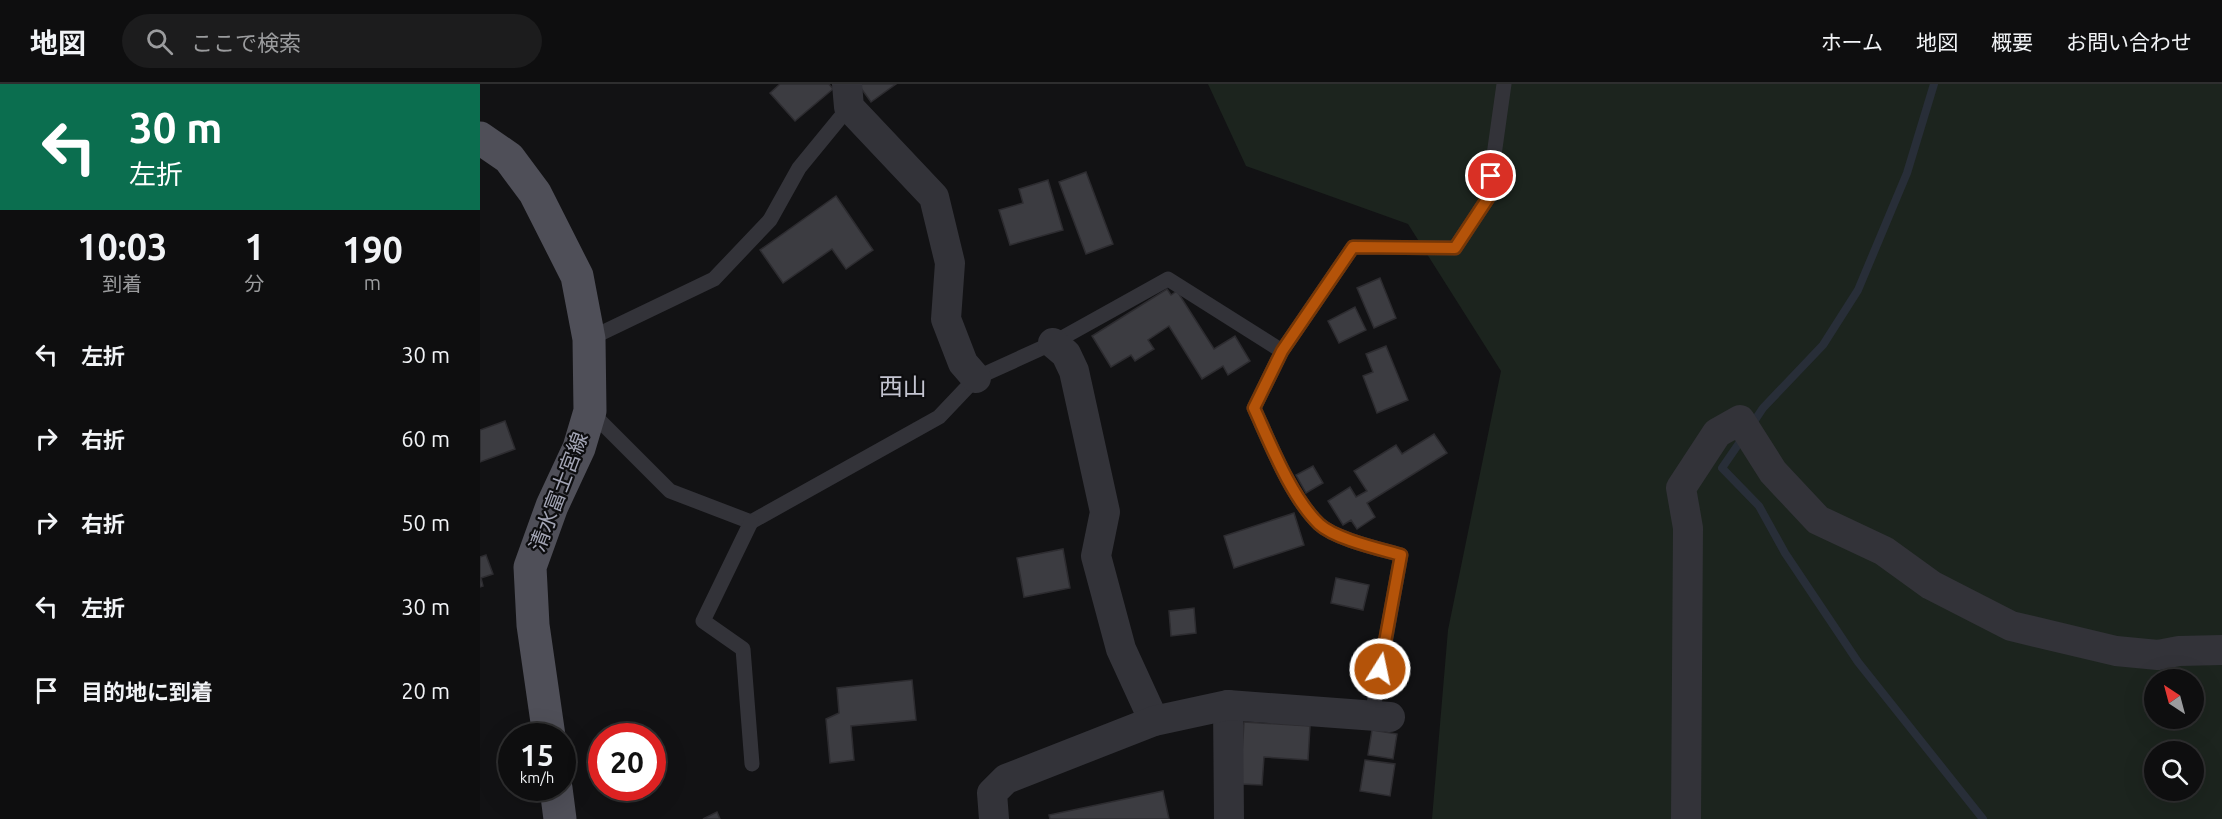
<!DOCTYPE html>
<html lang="ja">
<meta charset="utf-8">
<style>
body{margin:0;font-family:Ubuntu,"Noto Sans JP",sans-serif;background:#1c1c1d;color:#f1f3f6;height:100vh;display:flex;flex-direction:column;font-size:22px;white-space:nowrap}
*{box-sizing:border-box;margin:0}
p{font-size:20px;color:#9b9c9e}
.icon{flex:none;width:33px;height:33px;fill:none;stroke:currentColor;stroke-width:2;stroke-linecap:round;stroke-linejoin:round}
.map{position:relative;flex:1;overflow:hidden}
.drawer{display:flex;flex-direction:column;background:#0e0e0f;width:480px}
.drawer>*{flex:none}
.hud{background:#0b6e4f;color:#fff;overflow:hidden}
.needle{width:39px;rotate:324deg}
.buttons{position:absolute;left:1664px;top:585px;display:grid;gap:12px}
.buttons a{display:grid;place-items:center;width:60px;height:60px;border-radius:50%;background:#0e0e0f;box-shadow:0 6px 24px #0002,0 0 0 2px #2e2e2f;font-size:30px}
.speed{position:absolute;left:18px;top:639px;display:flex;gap:12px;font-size:30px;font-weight:700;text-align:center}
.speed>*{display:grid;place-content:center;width:78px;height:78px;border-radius:50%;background:#0e0e0f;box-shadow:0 6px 24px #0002,0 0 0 2px #2e2e2f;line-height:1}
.speed small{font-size:15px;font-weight:400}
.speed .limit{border:9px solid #d22;background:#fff;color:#111}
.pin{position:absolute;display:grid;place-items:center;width:51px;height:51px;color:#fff;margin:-26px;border:3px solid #fff;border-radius:50%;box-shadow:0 2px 6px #0007}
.me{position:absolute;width:66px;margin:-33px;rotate:10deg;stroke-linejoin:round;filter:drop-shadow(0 0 4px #0008)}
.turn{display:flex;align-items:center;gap:21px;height:126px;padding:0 30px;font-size:27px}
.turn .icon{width:78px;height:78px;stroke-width:2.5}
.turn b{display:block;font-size:42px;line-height:51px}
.eta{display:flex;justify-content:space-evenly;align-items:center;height:102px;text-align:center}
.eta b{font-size:36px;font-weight:600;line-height:42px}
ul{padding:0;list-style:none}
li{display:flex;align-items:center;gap:18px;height:84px;padding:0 30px}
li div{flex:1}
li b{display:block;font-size:22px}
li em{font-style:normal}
header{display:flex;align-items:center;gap:36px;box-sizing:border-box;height:84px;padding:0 30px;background:#0e0e0f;border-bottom:2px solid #2e2e2f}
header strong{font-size:28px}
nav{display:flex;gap:33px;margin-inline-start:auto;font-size:21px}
.search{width:420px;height:54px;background:#1c1c1d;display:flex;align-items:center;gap:15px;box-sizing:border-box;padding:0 21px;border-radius:33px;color:#9b9c9e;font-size:22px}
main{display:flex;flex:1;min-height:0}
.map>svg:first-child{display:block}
.green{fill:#1c241e;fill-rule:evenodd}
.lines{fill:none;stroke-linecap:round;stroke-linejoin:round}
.stream{stroke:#282e38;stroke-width:8}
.building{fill:#3c3c41;stroke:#2d2c30;stroke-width:1.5}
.service{stroke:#333339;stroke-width:15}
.minor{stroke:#333339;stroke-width:30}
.primary{stroke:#4f4f58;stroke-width:33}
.route-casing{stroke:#753606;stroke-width:15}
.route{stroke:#b45309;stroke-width:10}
.labels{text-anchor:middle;stroke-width:4.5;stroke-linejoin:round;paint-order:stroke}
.street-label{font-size:21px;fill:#a3a5b5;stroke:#0d0d0f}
.quarter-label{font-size:24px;fill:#c4c5d1;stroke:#0d0d0f}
</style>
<header>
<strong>地図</strong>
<div class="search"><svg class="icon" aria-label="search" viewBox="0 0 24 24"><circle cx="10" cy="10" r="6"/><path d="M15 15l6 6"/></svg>ここで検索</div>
<nav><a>ホーム</a><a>地図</a><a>概要</a><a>お問い合わせ</a></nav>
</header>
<main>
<section class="drawer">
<div class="hud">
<div class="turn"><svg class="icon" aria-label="left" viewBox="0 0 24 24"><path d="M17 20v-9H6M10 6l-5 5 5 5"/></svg><div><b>30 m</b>左折</div></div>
</div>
<div class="eta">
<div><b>10:03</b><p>到着</p></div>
<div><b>1</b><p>分</p></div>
<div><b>190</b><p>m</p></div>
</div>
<ul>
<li><svg class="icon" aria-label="left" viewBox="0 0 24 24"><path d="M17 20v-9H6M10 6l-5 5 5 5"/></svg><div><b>左折</b></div><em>30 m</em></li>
<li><svg class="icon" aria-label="right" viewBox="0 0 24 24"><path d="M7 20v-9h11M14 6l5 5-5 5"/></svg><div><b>右折</b></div><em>60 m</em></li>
<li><svg class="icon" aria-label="right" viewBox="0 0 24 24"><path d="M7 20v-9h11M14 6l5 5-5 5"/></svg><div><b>右折</b></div><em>50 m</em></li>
<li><svg class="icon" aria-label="left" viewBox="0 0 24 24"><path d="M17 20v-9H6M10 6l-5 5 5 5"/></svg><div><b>左折</b></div><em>30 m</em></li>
<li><svg class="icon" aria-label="arrive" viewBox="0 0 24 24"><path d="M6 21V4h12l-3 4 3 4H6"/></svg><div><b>目的地に到着</b></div><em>20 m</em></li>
</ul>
</section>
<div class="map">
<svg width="1742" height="735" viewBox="0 0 1742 735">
<rect width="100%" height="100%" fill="#121214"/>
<path class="green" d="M 728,0 L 1742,0 L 1742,735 L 952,735 L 968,546 L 1021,287 L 928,140 L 766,82 ZM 1674,596 L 1713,596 L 1713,634 L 1674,634 ZM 1674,668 L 1713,668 L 1713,706 L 1674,706 Z"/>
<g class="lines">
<g class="stream">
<path d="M 1271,342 L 1283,324 L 1343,261 L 1378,206 L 1427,89 L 1454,0"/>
<path d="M 1264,352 L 1242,384 L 1279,422 L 1305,469 L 1378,578 L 1503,735"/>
</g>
</g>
<g class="building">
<path d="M 300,0 L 349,0 L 353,5 L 315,37 L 290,9 Z"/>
<path d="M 378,0 L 416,0 L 391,18 Z"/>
<path d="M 606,88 L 633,160 L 606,170 L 579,98 Z"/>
<path d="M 568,96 L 583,146 L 530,161 L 519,126 L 543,119 L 539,105 Z"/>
<path d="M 356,112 L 393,166 L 366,185 L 352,165 L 303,199 L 280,166 Z"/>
<path d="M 900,194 L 916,234 L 894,244 L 877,204 Z"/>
<path d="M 687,205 L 691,211 L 697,207 L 734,265 L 755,252 L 770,277 L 748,291 L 743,282 L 722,295 L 689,242 L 668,256 L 674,265 L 655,277 L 651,271 L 631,283 L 612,252 Z"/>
<path d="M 875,223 L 886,246 L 859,259 L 848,237 Z"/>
<path d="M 906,262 L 928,316 L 897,329 L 883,292 L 893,288 L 886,270 Z"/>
<path d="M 25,337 L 35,365 L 0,378 L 0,346 Z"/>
<path d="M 954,350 L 967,369 L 887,419 L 895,433 L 877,445 L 871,436 L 863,441 L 848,417 L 870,403 L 876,413 L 887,407 L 874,387 L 916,361 L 922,370 Z"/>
<path d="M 833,382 L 843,399 L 826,409 L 816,391 Z"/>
<path d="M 814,429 L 824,461 L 754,484 L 744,452 Z"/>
<path d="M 583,465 L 590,504 L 544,513 L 537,474 Z"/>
<path d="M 6,471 L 13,490 L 1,494 L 3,502 L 0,503 L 0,473 Z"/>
<path d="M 856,494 L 889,501 L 883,526 L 851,519 Z"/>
<path d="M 714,524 L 716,549 L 691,552 L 689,527 Z"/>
<path d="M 432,596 L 436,636 L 371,642 L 374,676 L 350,679 L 346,635 L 359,629 L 357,604 Z"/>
<path d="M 764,638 L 830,642 L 828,676 L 784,673 L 782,701 L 760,700 Z"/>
<path d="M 892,646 L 917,650 L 913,675 L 888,671 Z"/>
<path d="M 885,676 L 915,680 L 910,712 L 880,707 Z"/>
<path d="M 683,707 L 689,735 L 570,735 L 569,731 Z"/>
<path d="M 237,728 L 240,735 L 223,735 Z"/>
</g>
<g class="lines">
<g class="service">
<path d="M 109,255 L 234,195 L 290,136 L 319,84 L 369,23"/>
<path d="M 802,267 L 774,324 C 790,359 811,413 839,440 C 855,455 900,465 921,471 L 892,631"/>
<path d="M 110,327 L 190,407 L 271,438 L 459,333 L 496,294 L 573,259 L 688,195 L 802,267 L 873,163 L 975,164 L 1008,114 L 1024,0"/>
<path d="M 271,438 L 223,537 L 263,565 L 272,680"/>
</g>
<g class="minor">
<path d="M 367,0 L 369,23 L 454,113 L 470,179 L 466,235 L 483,279 L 496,294"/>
<path d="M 573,259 L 586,270 L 594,287 L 625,428 L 616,472 L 641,565 L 674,637"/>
<path d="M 748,621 L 749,735"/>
<path d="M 514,735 L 512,709 L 526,695 L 674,637 L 748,621 L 910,633"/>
<path d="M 1206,735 L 1208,444 L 1201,404 L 1237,349 L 1260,336 L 1293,388 L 1338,436 L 1404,467 L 1451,501 L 1531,542 L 1636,567 L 1678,571 L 1699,567 L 1742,566"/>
</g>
<g class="primary">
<path d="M 0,54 L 29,74 L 55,109 L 97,192 L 109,255 L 110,327 L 99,364 L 72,422 L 50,483 L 53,541 L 69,652"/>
<path d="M 76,704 L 80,735"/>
</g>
</g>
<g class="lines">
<defs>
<path id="route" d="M 900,585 L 921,471 C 900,465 855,455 839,440 C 811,413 790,359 774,324 L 802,267 L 873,163 L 975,164 L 1008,114 L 1011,92"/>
</defs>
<use href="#route" class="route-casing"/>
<use href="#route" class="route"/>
</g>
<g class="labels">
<g class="street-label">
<text transform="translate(79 408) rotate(-69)" y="7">清水富士宮線</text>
</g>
<g class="quarter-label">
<text x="423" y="311">西山</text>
</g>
</g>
</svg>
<div class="buttons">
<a><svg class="needle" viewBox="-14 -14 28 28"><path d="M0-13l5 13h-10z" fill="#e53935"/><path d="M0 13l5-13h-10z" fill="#9b9c9e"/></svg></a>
<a><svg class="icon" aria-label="search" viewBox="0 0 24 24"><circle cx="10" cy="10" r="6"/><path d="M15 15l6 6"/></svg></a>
</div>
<div class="speed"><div>15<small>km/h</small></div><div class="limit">20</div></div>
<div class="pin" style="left:1011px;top:92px;background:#d93025"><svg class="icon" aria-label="arrive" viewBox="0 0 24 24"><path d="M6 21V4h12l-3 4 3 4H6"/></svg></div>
<svg class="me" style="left:900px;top:585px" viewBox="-20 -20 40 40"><circle r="17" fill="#b45309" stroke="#fff" stroke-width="3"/><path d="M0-11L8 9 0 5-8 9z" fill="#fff"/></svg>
</div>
</main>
